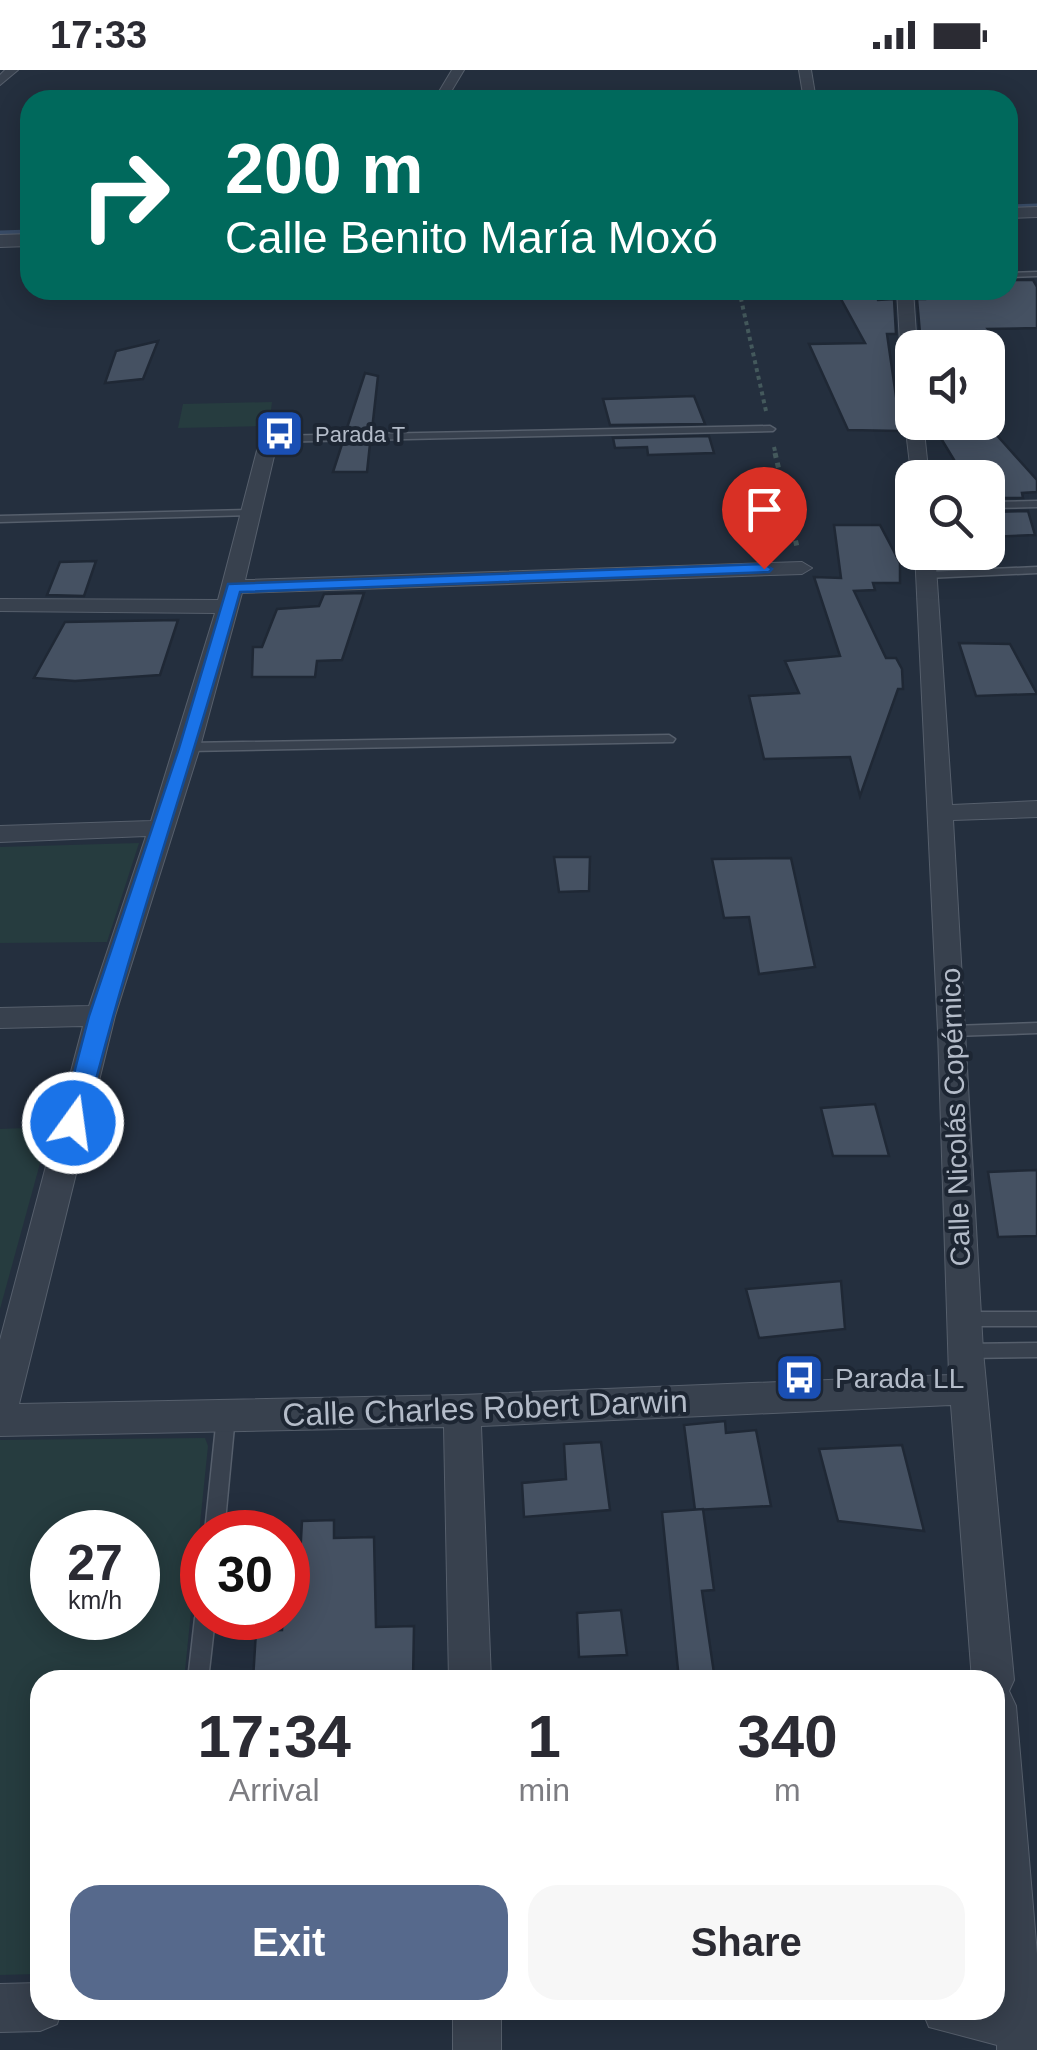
<!DOCTYPE html>
<meta charset="utf-8">
<style>
body{margin:0;font-family:Arial,sans-serif;background:#f7f7f7;color:#2b2b33;height:100vh;display:flex;flex-direction:column;font-size:38px;white-space:nowrap}
*{box-sizing:border-box;margin:0}
p{font-size:32px;color:#7c7c81}
.icon{flex:none;width:55px;height:55px;fill:none;stroke:currentColor;stroke-width:2;stroke-linecap:round;stroke-linejoin:round}
.map{position:relative;flex:1;overflow:hidden}
.details{position:absolute;left:30px;top:1600px;width:975px;height:350px;display:flex;flex-direction:column;background:#fff;border-radius:30px;box-shadow:0 5px 25px #0003}
.details>*{flex:none}
.top-card{position:absolute;left:20px;top:20px;width:998px;height:210px;border-radius:30px;box-shadow:0 5px 25px #0003;background:#00695c;color:#fff;overflow:hidden}
.tools{position:absolute;left:895px;top:260px;display:grid;gap:20px}
.tools a{display:grid;place-items:center;width:110px;height:110px;border-radius:20px;background:#fff;box-shadow:0 5px 25px #0003;font-size:50px}
.speed{position:absolute;left:30px;top:1440px;display:flex;gap:20px;font-size:50px;font-weight:700;text-align:center}
.speed>*{display:grid;place-content:center;width:130px;height:130px;border-radius:50%;background:#fff;box-shadow:0 5px 25px #0003;line-height:1}
.speed small{font-size:25px;font-weight:400}
.speed .limit{border:15px solid #d22;background:#fff;color:#111}
.pin{position:absolute;display:grid;place-items:center;width:85px;height:85px;color:#fff;margin:-102px -42px;border-radius:50% 50% 50% 0;rotate:-45deg;box-shadow:0 0 10px #0007}
.pin .icon{rotate:45deg}
.me{position:absolute;width:110px;margin:-55px;rotate:14deg;stroke-linejoin:round;filter:drop-shadow(0 0 8px #0008)}
.turn{display:flex;align-items:center;gap:35px;height:210px;padding:0 40px;font-size:45px}
.turn .icon{width:130px;height:130px;stroke-width:2.5}
.turn b{display:block;font-size:70px;line-height:85px}
.eta{display:flex;justify-content:space-evenly;align-items:center;height:170px;text-align:center}
.eta b{font-size:60px;font-weight:800;line-height:70px}
.action{display:flex;gap:20px;margin-top:auto;padding:20px 40px}
.action a{flex:1;height:115px;border-radius:30px;background:#56698c;color:#fff;font-size:40px;font-weight:800;line-height:115px;text-align:center}
.action a+a{background:#f7f7f7;color:#2b2b33}
.status{display:flex;justify-content:space-between;align-items:center;height:70px;padding:0 50px;background:#fff;direction:ltr}
.status svg{height:28px;fill:currentColor}
.map>svg:first-child{display:block}
.green{fill:#263c3f;fill-rule:evenodd}
.lines{fill:none;stroke-linecap:round;stroke-linejoin:round}
.stream{stroke:#394c67;stroke-width:5}
.building{fill:#455162;stroke:#1f2835;stroke-width:2.5}
.service-casing{stroke:#565f6c;stroke-width:3}
.minor-casing{stroke:#565f6c;stroke-width:2}
.tertiary-casing{stroke:#565f6c;stroke-width:2}
.path-far1{stroke:#44595c;stroke-width:4;stroke-dasharray:4 4;stroke-linecap:butt}
.path{stroke:#44595c;stroke-width:5;stroke-dasharray:5 5;stroke-linecap:butt}
.service{fill:#38414e;fill-rule:evenodd}
.minor{fill:#38414e;fill-rule:evenodd}
.tertiary{fill:#38414e;fill-rule:evenodd}
.route{fill:#1a73e8;stroke:#114b97;stroke-width:2.5}
.labels{text-anchor:middle;stroke-width:8;stroke-linejoin:round;paint-order:stroke}
.far-poi-label{font-size:22px;fill:#b4bcc9;stroke:#1d2633;text-anchor:start}
.street-label{font-size:28px;fill:#b4bcc9;stroke:#1d2633}
.poi-label{font-size:28px;fill:#b4bcc9;stroke:#1d2633;text-anchor:start}
.near-street-label{font-size:32px;fill:#b4bcc9;stroke:#1d2633}
</style>
<div class="status"><b>17:33</b><svg viewBox="0 0 49 12"><path d="M0 12V9h3v3zM5 12V6h3v6zM10 12V3h3v9zM15 12V0h3v12zM26 1h20v11H26zM47 4h2v5h-2z"/></svg></div>
<div class="map">
<svg width="1037" height="1980" viewBox="0 0 1037 1980">
<rect width="100%" height="100%" fill="#242f3e"/>
<g class="green">
<path d="M 272,332 L 269,356 L 178,358 L 183,334 Z"/>
<path d="M 139,773 L 107,872 L 0,873 L 0,777 Z"/>
<path d="M 50,1057 L 0,1239 L 0,1059 Z"/>
<path d="M 205,1368 L 208,1376 L 184,1610 L 40,1610 L 40,1904 L 0,1905 L 0,1370 ZM 52,1462 L 138,1462 L 138,1548 L 52,1548 Z"/>
</g>
<g class="lines">
<g class="stream">
<path d="M 1008,137 L 1037,136"/>
<path d="M 0,163 L 30,162"/>
</g>
</g>
<g class="building">
<path d="M 1008,210 L 1033,210 L 1037,217 L 1037,258 L 988,259 L 1001,273 L 947,276 L 936,262 L 920,263 L 917,229 L 925,229 L 925,220 L 1008,220 Z"/>
<path d="M 836,220 L 873,220 L 878,230 L 894,229 L 896,264 L 887,264 L 901,361 L 848,360 L 809,274 L 865,273 Z"/>
<path d="M 158,271 L 143,309 L 105,313 L 116,281 Z"/>
<path d="M 365,303 L 378,306 L 372,360 L 346,361 Z"/>
<path d="M 694,326 L 705,354 L 610,355 L 603,329 Z"/>
<path d="M 931,352 L 985,352 L 1037,410 L 1037,422 L 1022,423 L 1023,428 L 988,428 L 988,408 L 965,408 Z"/>
<path d="M 709,366 L 714,383 L 648,385 L 647,377 L 615,378 L 613,368 Z"/>
<path d="M 342,374 L 370,374 L 367,402 L 333,402 Z"/>
<path d="M 1028,441 L 1035,465 L 988,467 L 988,442 Z"/>
<path d="M 834,455 L 880,455 L 900,493 L 900,513 L 873,513 L 875,520 L 854,521 L 886,588 L 896,588 L 902,599 L 903,619 L 898,619 L 860,726 L 850,687 L 764,689 L 749,626 L 799,623 L 785,591 L 840,586 L 814,507 L 841,508 Z"/>
<path d="M 96,491 L 84,526 L 47,525 L 60,492 Z"/>
<path d="M 364,523 L 342,590 L 317,591 L 315,607 L 252,607 L 253,577 L 262,577 L 277,539 L 319,536 L 324,524 Z"/>
<path d="M 178,550 L 160,605 L 75,611 L 34,608 L 65,552 Z"/>
<path d="M 959,573 L 1010,574 L 1037,624 L 976,626 Z"/>
<path d="M 554,787 L 590,787 L 589,821 L 559,822 Z"/>
<path d="M 791,788 L 815,897 L 759,904 L 749,847 L 724,848 L 712,789 Z"/>
<path d="M 875,1034 L 889,1086 L 833,1086 L 821,1038 Z"/>
<path d="M 1037,1100 L 1037,1166 L 998,1167 L 988,1102 Z"/>
<path d="M 841,1211 L 845,1259 L 759,1268 L 746,1219 Z"/>
<path d="M 725,1351 L 726,1363 L 756,1360 L 771,1436 L 695,1440 L 684,1355 Z"/>
<path d="M 601,1372 L 610,1440 L 524,1447 L 522,1413 L 566,1409 L 564,1374 Z"/>
<path d="M 902,1375 L 924,1461 L 838,1451 L 819,1379 Z"/>
<path d="M 703,1439 L 714,1520 L 702,1521 L 715,1610 L 679,1610 L 662,1442 Z"/>
<path d="M 334,1450 L 334,1468 L 374,1467 L 376,1557 L 414,1556 L 413,1610 L 253,1610 L 256,1561 L 282,1560 L 283,1548 L 288,1548 L 288,1506 L 299,1505 L 302,1451 Z"/>
<path d="M 621,1540 L 627,1585 L 579,1587 L 577,1543 Z"/>
</g>
<g class="lines">
<defs>
<g id="service">
<path d="M 1037,202 L 1037,206 L 1008,207 L 1008,203 Z"/>
<path d="M 770,356 L 775,359 L 773,361 L 269,372 L 264,369 L 269,366 Z"/>
<path d="M 1037,431 L 1037,437 L 988,438 L 988,432 Z"/>
<path d="M 248,440 L 253,443 L 252,445 L 0,452 L 0,446 Z"/>
<path d="M 1037,497 L 1037,503 L 927,508 L 922,505 L 927,502 Z"/>
<path d="M 669,665 L 675,669 L 673,672 L 188,681 L 182,677 L 188,673 Z"/>
<path d="M 1037,953 L 1037,963 L 953,966 L 946,961 L 953,956 Z"/>
<path d="M 963,1242 L 1037,1242 L 1037,1256 L 963,1256 L 957,1254 L 954,1249 L 957,1244 Z"/>
<path d="M 1037,1273 L 1037,1287 L 965,1288 L 959,1286 L 956,1281 L 959,1276 L 965,1274 Z"/>
<path d="M 226,1338 L 232,1340 L 235,1346 L 224,1462 L 205,1462 L 217,1346 L 220,1340 Z"/>
<path d="M 202,1539 L 202,1548 L 215,1548 L 208,1610 L 188,1610 L 195,1548 L 198,1541 Z"/>
</g>
<g id="minor">
<path d="M 5,0 L 18,0 L 0,15 L 0,5 Z"/>
<path d="M 452,0 L 464,0 L 446,30 L 434,30 Z"/>
<path d="M 799,0 L 811,0 L 816,30 L 804,30 Z"/>
<path d="M 897,220 L 913,220 L 917,278 L 912,278 L 912,331 L 903,326 Z"/>
<path d="M 912,347 L 912,352 L 923,352 L 929,408 L 912,408 L 912,412 L 905,352 Z"/>
<path d="M 269,363 L 278,369 L 245,510 L 802,492 L 812,498 L 802,504 L 242,523 L 200,677 L 115,946 L 19,1334 L 462,1325 L 949,1305 L 938,961 L 915,482 L 935,482 L 952,735 L 1037,731 L 1037,747 L 953,750 L 983,1281 L 1014,1610 L 1009,1621 L 1016,1636 L 1037,1884 L 1037,1980 L 997,1980 L 997,1975 L 929,1957 L 922,1940 L 995,1940 L 995,1610 L 972,1610 L 951,1335 L 481,1356 L 491,1610 L 449,1610 L 444,1357 L 0,1366 L 0,1270 L 83,956 L 0,958 L 0,938 L 89,936 L 146,766 L 0,772 L 0,756 L 151,751 L 215,543 L 0,541 L 0,529 L 218,530 L 260,369 Z"/>
<path d="M 40,1913 L 40,1940 L 62,1940 L 57,1954 L 40,1961 L 0,1962 L 0,1914 Z"/>
<rect x="453" y="1940" width="48" height="40"/>
</g>
<g id="tertiary">
<path d="M 1037,137 L 1037,147 L 1008,148 L 1008,138 Z"/>
<path d="M 30,164 L 30,176 L 0,177 L 0,165 Z"/>
</g>
</defs>
<use href="#service" class="service-casing"/>
<use href="#minor" class="minor-casing"/>
<use href="#tertiary" class="tertiary-casing"/>
<g class="path-far1">
<path d="M 739,220 L 766,341"/>
<path d="M 774,377 L 776,385"/>
</g>
<path class="path" d="M 775,383 L 797,477"/>
<use href="#service" class="service"/>
<use href="#minor" class="minor"/>
<use href="#tertiary" class="tertiary"/>
</g>
<path class="route" d="M 764,494 L 772,499 L 769,502 L 240,522 C 191,699 129,874 85,1053 L 81,1059 L 65,1059 L 61,1053 L 89,946 L 179,678 L 228,514 Z"/>
<defs>
<symbol id="bus-square" viewBox="-11 -11 22 22"><rect x="-9" y="-9" width="18" height="18" rx="4" fill="#1a4fb4" stroke="#1d2633"/><path d="M-5-6H5V4H4V6H2V4H-2V6H-4V4H-5ZM-3.5-4V0h7V-4ZM-3.5 1.2v1.5H-2V1.2ZM2 1.2v1.5H3.5V1.2Z" fill="#fff"/></symbol>
</defs>
<g fill-rule="evenodd">
<use href="#bus-square" x="252" y="336" width="55" height="55"/>
<use href="#bus-square" x="772" y="1280" width="55" height="55"/>
</g>
<g class="labels">
<g class="far-poi-label">
<text x="315" y="372">Parada T</text>
</g>
<g class="street-label">
<text transform="translate(955 1047) rotate(-92)" y="10">Calle Nicolás Copérnico</text>
</g>
<g class="poi-label">
<text x="835" y="1318">Parada LL</text>
</g>
<g class="near-street-label">
<text transform="translate(485 1338) rotate(-2)" y="11">Calle Charles Robert Darwin</text>
</g>
</g>
</svg>
<div class="tools">
<a><svg class="icon" aria-label="sound" viewBox="0 0 24 24"><path d="M4 9h4l5-4v14l-5-4H4zM17 9q2 3 0 6"/></svg></a>
<a><svg class="icon" aria-label="search" viewBox="0 0 24 24"><circle cx="10" cy="10" r="6"/><path d="M15 15l6 6"/></svg></a>
</div>
<div class="speed"><div>27<small>km/h</small></div><div class="limit">30</div></div>
<div class="pin" style="left:764px;top:499px;background:#d93025"><svg class="icon" aria-label="arrive" viewBox="0 0 24 24"><path d="M6 21V4h12l-3 4 3 4H6"/></svg></div>
<svg class="me" style="left:73px;top:1053px" viewBox="-20 -20 40 40"><circle r="17" fill="#1a73e8" stroke="#fff" stroke-width="3"/><path d="M0-11L8 9 0 5-8 9z" fill="#fff"/></svg>
<div class="top-card">
<div class="turn"><svg class="icon" aria-label="right" viewBox="0 0 24 24"><path d="M7 20v-9h11M14 6l5 5-5 5"/></svg><div><b>200 m</b>Calle Benito María Moxó</div></div>
</div>
<section class="details">
<div class="eta">
<div><b>17:34</b><p>Arrival</p></div>
<div><b>1</b><p>min</p></div>
<div><b>340</b><p>m</p></div>
</div>
<div class="action"><a>Exit</a><a>Share</a></div>
</section>
</div>
